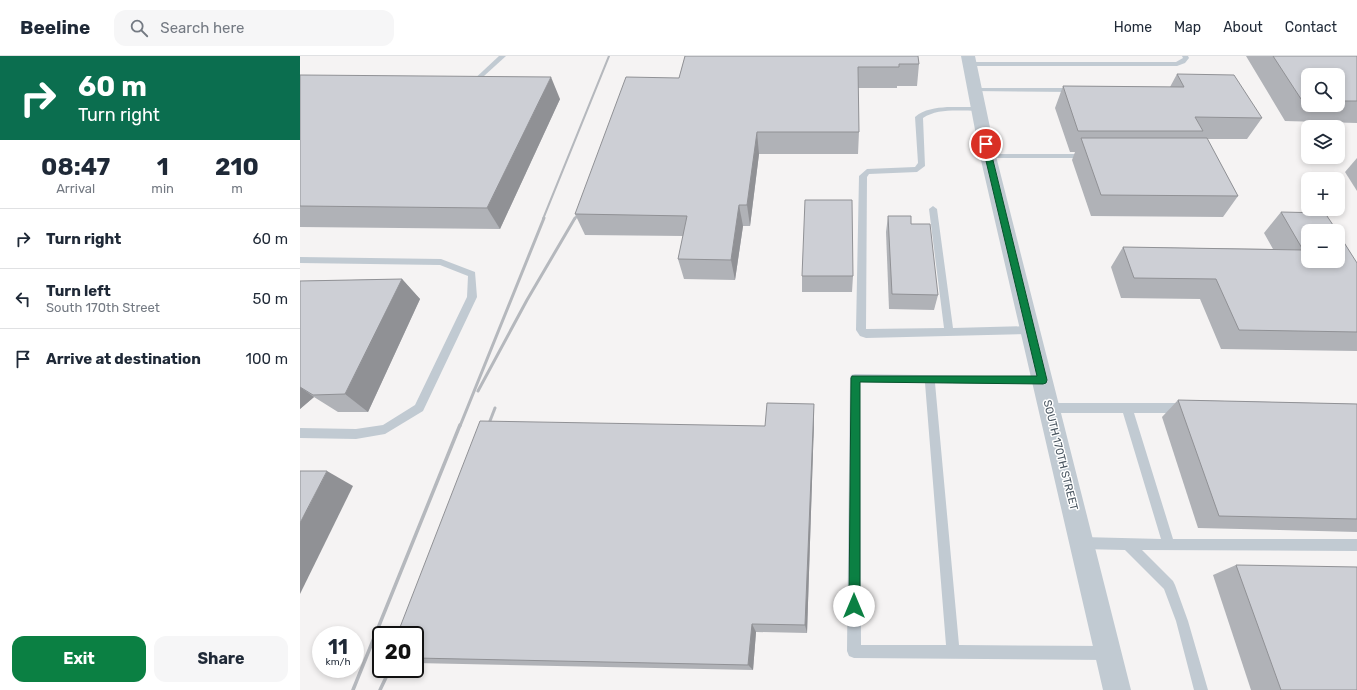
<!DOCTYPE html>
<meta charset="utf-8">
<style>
body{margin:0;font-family:Rubik,sans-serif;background:#f6f6f7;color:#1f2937;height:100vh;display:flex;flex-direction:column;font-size:15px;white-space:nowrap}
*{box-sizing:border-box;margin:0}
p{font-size:13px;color:#747a83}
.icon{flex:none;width:22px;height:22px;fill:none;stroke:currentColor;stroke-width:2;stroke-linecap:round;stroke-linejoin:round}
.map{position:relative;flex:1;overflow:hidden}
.side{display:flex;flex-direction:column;background:#fff;width:300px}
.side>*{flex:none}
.top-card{background:#0b6e4f;color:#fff;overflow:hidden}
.tools{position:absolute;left:1001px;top:12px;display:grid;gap:8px}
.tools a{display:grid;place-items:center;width:44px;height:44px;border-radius:8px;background:#fff;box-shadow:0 2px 6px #0003;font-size:20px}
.speed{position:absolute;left:12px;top:570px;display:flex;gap:8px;font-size:20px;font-weight:700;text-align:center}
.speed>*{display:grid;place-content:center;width:52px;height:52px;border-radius:50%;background:#fff;box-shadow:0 2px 6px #0003;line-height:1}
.speed small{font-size:10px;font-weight:400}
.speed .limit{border:2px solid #111;border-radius:6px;background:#fff;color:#111}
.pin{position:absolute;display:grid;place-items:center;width:34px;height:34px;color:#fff;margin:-17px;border:2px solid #fff;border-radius:50%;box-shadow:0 1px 4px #0007}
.me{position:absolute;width:44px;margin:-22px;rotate:0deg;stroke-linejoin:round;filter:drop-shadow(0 0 3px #0008)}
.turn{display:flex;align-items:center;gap:14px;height:84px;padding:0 12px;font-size:18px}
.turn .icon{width:52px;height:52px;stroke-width:2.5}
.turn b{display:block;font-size:28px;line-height:34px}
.eta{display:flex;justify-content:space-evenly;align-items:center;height:68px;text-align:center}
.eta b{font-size:24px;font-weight:700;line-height:28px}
.button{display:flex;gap:8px;margin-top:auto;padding:8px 12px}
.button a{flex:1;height:46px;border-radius:12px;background:#0b8043;color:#fff;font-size:16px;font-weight:700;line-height:46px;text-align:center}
.button a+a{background:#f6f6f7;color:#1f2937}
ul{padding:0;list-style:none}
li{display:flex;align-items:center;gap:12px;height:60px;padding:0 12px;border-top:1px solid #e0e1e3}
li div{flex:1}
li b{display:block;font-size:15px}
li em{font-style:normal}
header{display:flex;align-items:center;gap:24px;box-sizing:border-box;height:56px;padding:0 20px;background:#fff;border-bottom:1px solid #e0e1e3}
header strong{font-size:19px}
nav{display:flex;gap:22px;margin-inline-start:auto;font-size:14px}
.search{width:280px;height:36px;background:#f6f6f7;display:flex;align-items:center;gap:10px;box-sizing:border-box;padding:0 14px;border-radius:12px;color:#747a83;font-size:15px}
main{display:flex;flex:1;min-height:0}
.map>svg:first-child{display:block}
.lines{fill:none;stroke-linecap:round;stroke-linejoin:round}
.lane{fill:#c1cad2;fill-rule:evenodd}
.street{fill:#c1cad2;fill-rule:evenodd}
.rail-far2{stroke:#b5b8bd;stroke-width:2}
.rail-far1{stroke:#b5b8bd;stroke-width:3}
.rail{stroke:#b5b8bd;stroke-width:3.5}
.wall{fill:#b0b2b7;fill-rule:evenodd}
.shaded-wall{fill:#909195}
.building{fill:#cdcfd5;stroke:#909195}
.route{fill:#0b8043;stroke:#07532c}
.labels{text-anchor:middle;stroke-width:3;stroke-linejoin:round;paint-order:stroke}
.street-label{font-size:11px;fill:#4a5661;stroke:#fff}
</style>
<header>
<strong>Beeline</strong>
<div class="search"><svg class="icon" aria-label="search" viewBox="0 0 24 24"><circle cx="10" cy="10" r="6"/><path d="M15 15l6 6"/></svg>Search here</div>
<nav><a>Home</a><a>Map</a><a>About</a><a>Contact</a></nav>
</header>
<main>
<section class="side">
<div class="top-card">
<div class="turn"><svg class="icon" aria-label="right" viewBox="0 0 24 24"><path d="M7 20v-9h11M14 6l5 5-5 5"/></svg><div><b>60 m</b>Turn right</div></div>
</div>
<div class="eta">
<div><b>08:47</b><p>Arrival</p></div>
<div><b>1</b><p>min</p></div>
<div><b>210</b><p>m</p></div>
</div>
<ul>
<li><svg class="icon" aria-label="right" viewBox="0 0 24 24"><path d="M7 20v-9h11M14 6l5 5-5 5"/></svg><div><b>Turn right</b></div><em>60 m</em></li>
<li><svg class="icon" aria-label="left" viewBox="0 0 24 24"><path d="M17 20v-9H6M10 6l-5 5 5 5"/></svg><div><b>Turn left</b><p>South 170th Street</p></div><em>50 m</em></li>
<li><svg class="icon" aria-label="arrive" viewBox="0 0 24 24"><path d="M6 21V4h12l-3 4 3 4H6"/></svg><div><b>Arrive at destination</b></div><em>100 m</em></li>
</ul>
<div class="button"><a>Exit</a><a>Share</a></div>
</section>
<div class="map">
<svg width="1057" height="634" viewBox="0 0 1057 634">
<rect width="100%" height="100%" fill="#f5f3f3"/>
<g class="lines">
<g class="lane">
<path d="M 199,0 L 206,0 L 173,30 L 169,30 L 169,28 Z"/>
<path d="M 882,0 L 888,0 L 889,2 L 885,7 L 877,10 L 669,10 L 666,8 L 669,6 L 876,6 L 883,2 Z"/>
<path d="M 674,32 L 774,32 L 777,34 L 774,36 L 672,35 L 672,33 Z"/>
<path d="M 647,51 L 678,51 L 682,53 L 678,55 C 660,55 638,52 623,62 L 625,110 L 617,116 L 569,118 L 567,121 L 566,273 L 644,272 L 629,153 L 633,150 L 637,153 L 653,272 L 731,270 L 734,271 L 736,274 L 734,277 L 731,278 L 566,282 L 560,280 L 556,274 L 559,120 L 567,113 L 615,111 L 618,107 L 615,61 C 624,53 636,52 647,51 Z"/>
<path d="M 685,98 L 786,98 L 790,100 L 786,102 L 685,102 Z"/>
<path d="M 0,201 L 141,203 L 175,216 L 177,241 L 123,355 L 85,378 L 56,383 L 0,382 L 0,372 L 56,373 L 83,369 L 115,349 L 167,241 L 168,220 L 140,209 L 0,207 Z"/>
<path d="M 555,318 L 747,321 L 748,324 L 747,327 L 743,328 L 635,327 L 659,589 L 807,590 L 812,592 L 814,597 L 812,602 L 807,604 L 554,602 L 549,600 L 547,595 L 550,322 L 551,319 ZM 560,326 L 625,327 L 646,589 L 561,589 Z"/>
<path d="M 750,347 L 883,347 L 887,349 L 888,352 L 887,355 L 883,357 L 834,357 L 873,483 L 1057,483 L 1057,495 L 842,494 L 873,525 L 875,529 L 888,565 L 908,634 L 894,634 L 876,565 L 864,533 L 825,494 L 782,493 L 778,491 L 776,487 L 778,483 L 782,481 L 861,483 L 823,357 L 750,357 L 746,355 L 745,352 L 746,349 Z"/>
</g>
<path class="street" d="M 661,0 L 675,0 L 696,100 L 831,634 L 803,634 L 680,100 Z"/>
<g class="rail-far2">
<path d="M 243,163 L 309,0"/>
<path d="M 275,163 L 282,150"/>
</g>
<g class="rail-far1">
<path d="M 178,335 L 227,244 L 275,162"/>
<path d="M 160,370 L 244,162"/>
<path d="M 188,370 L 195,352"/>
</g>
<g class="rail">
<path d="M 186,376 L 189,369"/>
<path d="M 53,634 L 160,369"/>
<path d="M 80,634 L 90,613"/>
</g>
</g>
<g class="wall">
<path d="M 385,0 L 619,8 L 617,30 L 597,30 L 597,32 L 558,32 L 559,76 L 558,98 L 459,98 L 450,170 L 443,170 L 435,224 L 384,223 L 378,203 L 383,180 L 285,179 L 275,158 L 379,22 Z"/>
<path d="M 946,0 L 1057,0 L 1057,67 L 985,65 ZM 1008,19 L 1038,19 L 1038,49 L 1008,49 Z"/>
<path d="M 877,18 L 962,62 L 947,83 L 907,83 L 938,140 L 923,161 L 791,160 L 772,104 L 775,96 L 770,96 L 755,52 L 763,30 L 870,31 Z"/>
<path d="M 0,19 L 260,43 L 200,173 L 0,171 Z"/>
<path d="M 1057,102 L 1057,135 L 1045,116 Z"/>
<path d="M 981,156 L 1057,207 L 1057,295 L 921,293 L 900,243 L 821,242 L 811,211 L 823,191 L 973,193 L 964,177 Z"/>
<path d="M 588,160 L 611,168 L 638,239 L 634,254 L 589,253 L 586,176 Z"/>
<path d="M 502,220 L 553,220 L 552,236 L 502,236 Z"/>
<path d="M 102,223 L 120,243 L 68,356 L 38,356 L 14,341 L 0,353 L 0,225 Z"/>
<path d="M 878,344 L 1057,348 L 1057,476 L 898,472 L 862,361 Z"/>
<path d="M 514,348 L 514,365 L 507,577 L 456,576 L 453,614 L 115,607 L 115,579 L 465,370 Z"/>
<path d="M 936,509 L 1057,634 L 951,634 L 913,519 Z"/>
</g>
<g class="shaded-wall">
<path d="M 251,21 L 260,43 L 200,173 L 187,152 Z"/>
<path d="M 457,76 L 459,98 L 450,170 L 447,149 Z"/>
<path d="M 439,149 L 443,170 L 435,224 L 431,204 Z"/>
<path d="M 102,223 L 120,243 L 68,356 L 45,338 Z"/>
<path d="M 0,331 L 14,341 L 0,353 Z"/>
<path d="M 514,348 L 514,365 L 507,577 L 505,569 Z"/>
<path d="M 27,415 L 53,430 L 0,538 L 0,467 Z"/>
<path d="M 452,568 L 456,576 L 453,614 L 448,609 Z"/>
</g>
<g class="building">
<path d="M 385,0 L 618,0 L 619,8 L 599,8 L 599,11 L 558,11 L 559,76 L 457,76 L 447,149 L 439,149 L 431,204 L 378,203 L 387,160 L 275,158 L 326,21 L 379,22 Z"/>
<path d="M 973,0 L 1057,0 L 1057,45 L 1038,45 L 1038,19 L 1008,19 L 1008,44 L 1001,43 Z"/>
<path d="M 877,18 L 934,19 L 962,62 L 895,61 L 903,75 L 778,75 L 763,30 L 884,31 Z"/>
<path d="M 0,19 L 251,21 L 187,152 L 0,150 Z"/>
<path d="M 781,82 L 907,82 L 938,140 L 801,139 Z"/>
<path d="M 505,144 L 552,144 L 553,220 L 502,220 Z"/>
<path d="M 981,156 L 1025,157 L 1037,175 L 1008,175 L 1008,205 L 1038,205 L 1038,177 L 1057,207 L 1057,276 L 939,274 L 916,223 L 834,222 L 823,191 L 1003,194 Z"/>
<path d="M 588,160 L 611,160 L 611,168 L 630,168 L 638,239 L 592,238 Z"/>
<path d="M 102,223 L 45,338 L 13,339 L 0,331 L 0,225 Z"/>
<path d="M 878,344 L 1057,348 L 1057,463 L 919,460 Z"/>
<path d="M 467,347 L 514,348 L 505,569 L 452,568 L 448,609 L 115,602 L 115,579 L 97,579 L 180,365 L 465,370 Z"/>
<path d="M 0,415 L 27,415 L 0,467 Z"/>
<path d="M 936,509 L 1057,511 L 1057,634 L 981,634 Z"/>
</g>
<path class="route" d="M 686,86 L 689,88 L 747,324 L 746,327 L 743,328 L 560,326 L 560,550 L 558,554 L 554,555 L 550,554 L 549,550 L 551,322 L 552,320 L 737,320 L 682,88 Z"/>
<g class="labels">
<g class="street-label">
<text transform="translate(761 399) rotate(76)" y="4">SOUTH 170TH STREET</text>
</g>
</g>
</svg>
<div class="tools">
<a><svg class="icon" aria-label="search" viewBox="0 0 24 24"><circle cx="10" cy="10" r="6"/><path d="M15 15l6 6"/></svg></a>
<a><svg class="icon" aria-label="layers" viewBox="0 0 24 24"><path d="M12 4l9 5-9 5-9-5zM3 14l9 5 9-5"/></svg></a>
<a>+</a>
<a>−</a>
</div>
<div class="speed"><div>11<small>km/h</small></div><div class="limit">20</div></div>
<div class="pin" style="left:686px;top:88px;background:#d93025"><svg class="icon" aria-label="arrive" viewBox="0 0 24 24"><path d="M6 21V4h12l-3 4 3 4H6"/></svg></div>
<svg class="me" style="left:554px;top:550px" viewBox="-20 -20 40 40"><circle r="19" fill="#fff"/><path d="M0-13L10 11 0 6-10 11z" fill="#0b8043"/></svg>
</div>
</main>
